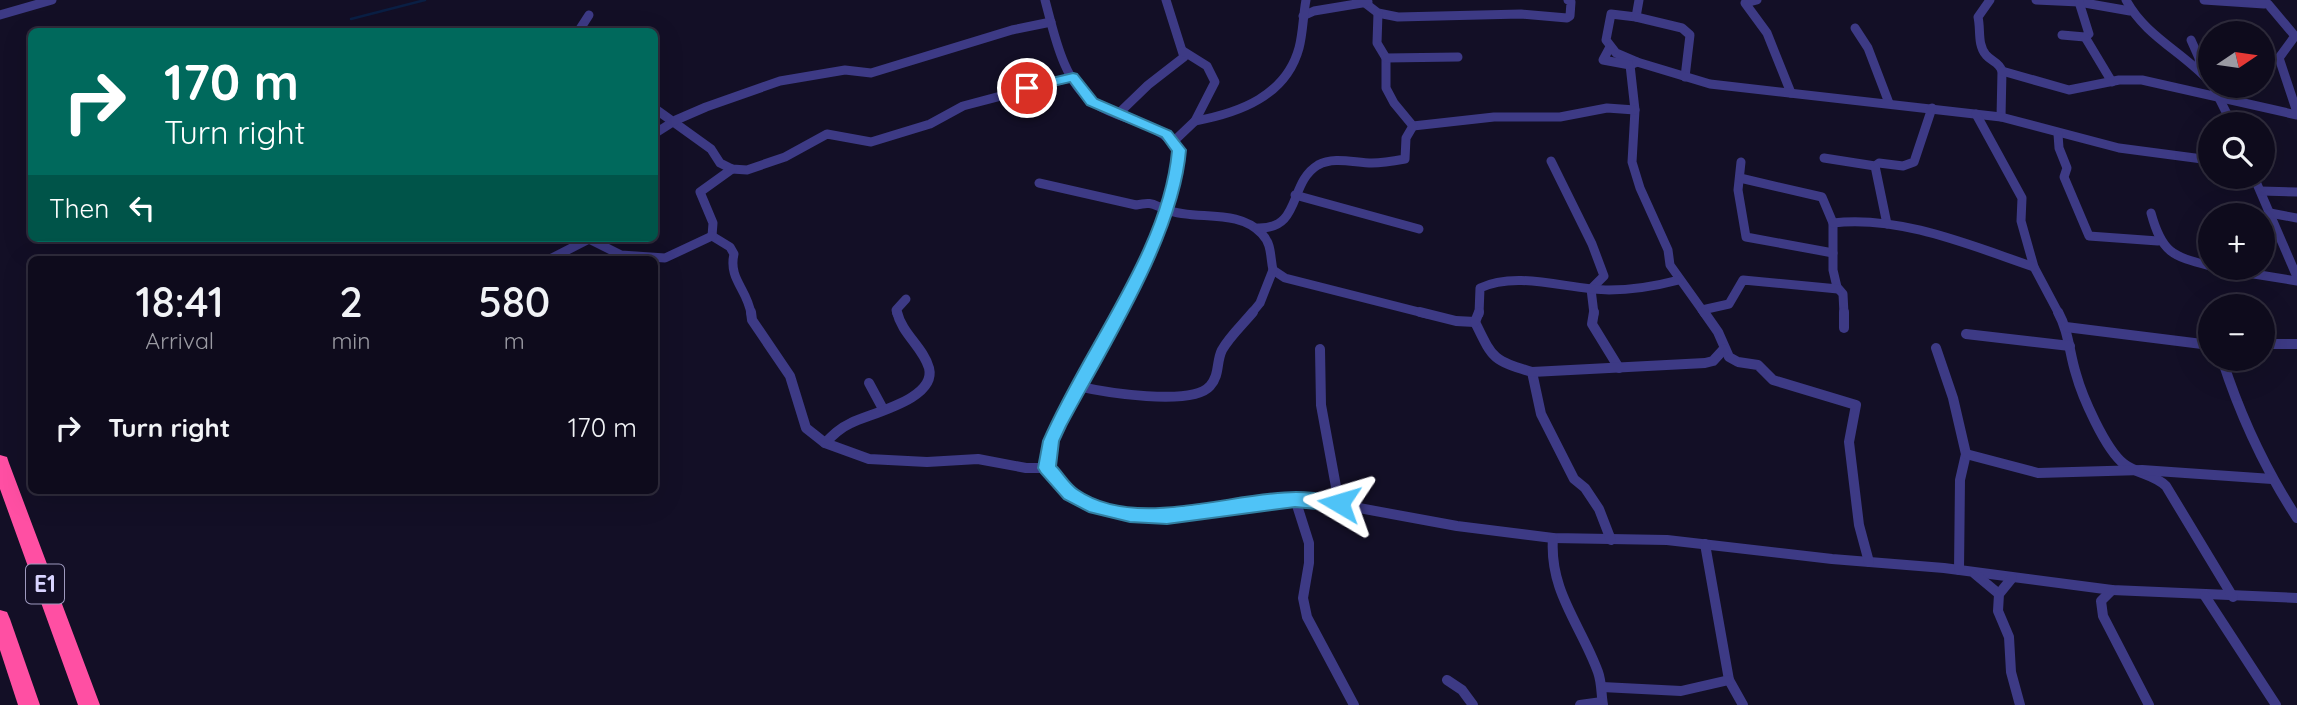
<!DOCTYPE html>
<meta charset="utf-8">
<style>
body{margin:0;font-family:Quicksand,sans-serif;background:#171425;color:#f1f3f6;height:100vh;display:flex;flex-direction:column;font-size:26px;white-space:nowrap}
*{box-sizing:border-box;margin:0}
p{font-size:23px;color:#9b9ba3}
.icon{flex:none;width:38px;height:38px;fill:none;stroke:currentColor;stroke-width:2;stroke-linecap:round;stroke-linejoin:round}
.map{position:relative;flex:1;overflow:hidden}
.sheet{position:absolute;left:28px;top:256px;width:630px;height:238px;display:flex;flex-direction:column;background:#0e0b1c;border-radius:10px;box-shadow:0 7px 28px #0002,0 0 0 2px #2e2b3b}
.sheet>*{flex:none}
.top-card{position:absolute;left:28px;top:28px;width:630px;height:214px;border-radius:10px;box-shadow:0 7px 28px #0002,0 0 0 2px #2e2b3b;background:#00695c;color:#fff;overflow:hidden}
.needle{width:46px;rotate:77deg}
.buttons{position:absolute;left:2198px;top:21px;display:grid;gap:14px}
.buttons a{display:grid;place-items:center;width:77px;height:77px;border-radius:50%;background:#0e0b1c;box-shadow:0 7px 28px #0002,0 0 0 2px #2e2b3b;font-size:35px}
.pin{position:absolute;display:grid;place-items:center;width:60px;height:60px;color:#fff;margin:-30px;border:4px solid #fff;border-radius:50%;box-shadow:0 2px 7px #0007}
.me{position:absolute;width:77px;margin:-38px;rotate:277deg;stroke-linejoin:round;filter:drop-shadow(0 0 5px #0008)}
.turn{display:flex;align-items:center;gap:24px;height:147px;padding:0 21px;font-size:32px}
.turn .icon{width:91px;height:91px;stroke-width:2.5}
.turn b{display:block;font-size:49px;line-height:60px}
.then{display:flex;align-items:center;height:66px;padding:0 21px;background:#0003;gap:14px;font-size:26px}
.eta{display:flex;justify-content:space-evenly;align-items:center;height:119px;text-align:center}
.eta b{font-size:42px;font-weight:600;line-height:49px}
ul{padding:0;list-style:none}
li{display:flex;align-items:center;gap:21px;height:105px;padding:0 21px}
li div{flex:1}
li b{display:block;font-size:26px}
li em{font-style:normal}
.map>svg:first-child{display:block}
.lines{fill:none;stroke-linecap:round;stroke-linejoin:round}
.stream{stroke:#0a1f44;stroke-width:2.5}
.minor-far1{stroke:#3d3a85;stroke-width:9}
.minor{stroke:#3d3a85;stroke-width:10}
.motorway{fill:#ff4fa3;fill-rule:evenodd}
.route{fill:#4fc3f7;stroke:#337fa1;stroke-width:2}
.labels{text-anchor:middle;stroke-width:7;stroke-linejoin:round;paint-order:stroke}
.shield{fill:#130f26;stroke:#9e99be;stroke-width:2}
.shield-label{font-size:23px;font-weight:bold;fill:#d9d4ff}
</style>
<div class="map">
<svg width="2297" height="705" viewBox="0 0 2297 705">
<rect width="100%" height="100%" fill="#130f26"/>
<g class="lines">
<path class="stream" d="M 351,19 L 425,0"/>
<g class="minor-far1">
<path d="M 1045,0 C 1054,33 1063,82 1094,103 C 1122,122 1157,120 1179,150 C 1169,209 1147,261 1118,314"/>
<path d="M 1639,0 L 1636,17 L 1611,14 L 1606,40 L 1616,53 L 1637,62 L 1630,65 L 1635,110 L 1632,162 L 1640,188 L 1668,250 L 1670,265 L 1705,314"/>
<path d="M 1757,0 L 1745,3 L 1767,33 L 1791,93"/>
<path d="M 1990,0 L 1978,17 C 1981,30 1977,44 1986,55 C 1992,62 1999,62 2002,71 L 2001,117"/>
<path d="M 2036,0 L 2079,2 L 2130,11"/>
<path d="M 2126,0 C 2145,36 2183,52 2210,82"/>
<path d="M 2204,0 L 2264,4"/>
<path d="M 2263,0 L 2260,3 L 2268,4 L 2295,36 L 2279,58 L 2297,112"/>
<path d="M 1365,3 L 1378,13 L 1398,17 L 1521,14 L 1567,18 L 1570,16 L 1571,2 L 1568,0"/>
<path d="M 1378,13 L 1377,43 L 1386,58 L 1386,88 L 1394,103 L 1413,126"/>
<path d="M 0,15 L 52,0"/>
<path d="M 1303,16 L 1314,11 L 1368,2"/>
<path d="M 1636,17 L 1682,28 L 1690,35 L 1685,77"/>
<path d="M 1855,28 L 1868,48 L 1889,103"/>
<path d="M 578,32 L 589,15"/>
<path d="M 2062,35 L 2085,37 L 2089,34 L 2079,2"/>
<path d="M 2085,37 L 2112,82"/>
<path d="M 2191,40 L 2199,58 L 2200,68"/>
<path d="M 1610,47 L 1603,60 L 1630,65"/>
<path d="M 1386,58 L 1458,57"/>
<path d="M 1637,62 L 1710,84 L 2001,117 L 2119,148 L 2210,160"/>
<path d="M 2002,71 L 2069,90 L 2119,80 L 2142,80 L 2297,115"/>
<path d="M 2213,86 L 2232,124"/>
<path d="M 654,108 L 711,149 L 720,163 L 732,169 L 747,170 L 785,157 L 827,134 L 871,142 L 930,124 L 963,106 L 1073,77"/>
<path d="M 1118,114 L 1148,85 L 1184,57 L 1166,0"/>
<path d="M 1976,114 L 2022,198 L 2021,221 L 2034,267 L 2059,314"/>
<path d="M 1195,121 C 1239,113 1286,96 1299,48 C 1303,33 1303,16 1306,0"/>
<path d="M 1413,126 L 1494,117 L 1560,117 L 1607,108 L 1635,110"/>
<path d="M 654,134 L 676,120 L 706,107 L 780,81 L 845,70 L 871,73 L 1012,30 L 1051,22"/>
<path d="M 2058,134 L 2059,148 L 2067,168 L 2064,177 L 2089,236 L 2158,241"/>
<path d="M 1174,141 L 1195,121 L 1215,82 L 1207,66 L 1183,51"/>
<path d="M 1824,158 L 1875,166 L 1879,163 L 1903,166 L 1914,162 L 1932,108"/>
<path d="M 1551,161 L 1592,244 L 1604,276 L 1591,289"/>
<path d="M 1741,162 L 1738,190 L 1746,237 L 1833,253"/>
<path d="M 1875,166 L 1887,224"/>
<path d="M 2254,177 L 2297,277"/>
<path d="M 1740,178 L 1822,197 L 1833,223 L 1833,270 L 1837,287 L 1843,294 L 1844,314"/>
<path d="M 1039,183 L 1136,205 C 1153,201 1153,205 1167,210 C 1196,221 1238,208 1262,234 C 1272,244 1270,257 1273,270 L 1285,278 L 1427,314"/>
<path d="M 2261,191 L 2297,192"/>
<path d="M 1295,195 L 1419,229"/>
<path d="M 2151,213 C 2162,253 2172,256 2210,266"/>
<path d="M 2270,213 L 2297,218"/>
<path d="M 1833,223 C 1900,215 1972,246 2034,267"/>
<path d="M 1258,228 C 1302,229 1288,183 1318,165 C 1334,156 1355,163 1372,163 C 1383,163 1394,161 1405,159 L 1406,138 L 1413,126"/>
<path d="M 712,236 L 730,247 L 734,254 C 728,279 748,290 751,314"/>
<path d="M 712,236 L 713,223 L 700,192 L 732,169"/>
<path d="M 550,259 L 589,239 L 621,255 L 665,258 L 712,236"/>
<path d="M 2216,268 L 2297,281"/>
<path d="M 1591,289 L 1594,314"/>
<path d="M 1702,310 L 1729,304 L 1743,280 L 1838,289"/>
<path d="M 897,314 L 896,310 L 906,299"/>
<path d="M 1251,314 L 1260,303 L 1273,270"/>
<path d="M 1479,314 L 1480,288 C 1518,270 1569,290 1609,290 C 1633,290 1656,286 1679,280"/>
</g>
<g class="minor">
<path d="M 751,312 L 752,320 L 790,376 L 806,428 L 825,443 L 869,459 L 927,462 L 978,459 L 1026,468 L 1047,468"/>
<path d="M 1119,312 L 1051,441 L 1047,468 L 1070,494 L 1089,504 L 1130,515 L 1167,516 L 1310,499 L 1457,526 L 1553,538 L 1667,540 L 1832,559 L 1944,568 L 2112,590 L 2297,598"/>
<path d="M 1420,312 L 1456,321 L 1475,322"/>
<path d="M 1594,312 L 1592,324 L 1619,368"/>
<path d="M 1704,312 L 1718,332 L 1729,357 L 1738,362 L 1758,365 L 1773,380 L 1856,405 L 1849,442 L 1859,525 L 1869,562"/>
<path d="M 1844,312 L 1844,328"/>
<path d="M 2058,312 C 2069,332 2069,352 2076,374 C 2082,396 2105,449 2124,464 C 2137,474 2154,474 2166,486 L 2233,597"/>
<path d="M 1475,322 C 1493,359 1492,360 1532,372 L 1541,414 L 1574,479 L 1585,488 L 1599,509 L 1611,540"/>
<path d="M 1475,322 L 1479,312"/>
<path d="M 2066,327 L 2210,345"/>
<path d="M 1966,334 L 2070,346"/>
<path d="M 2263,344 L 2297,344"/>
<path d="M 1936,348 L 1953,398 L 1966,454 L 1960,480 L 1959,570"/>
<path d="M 1320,349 L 1321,405 L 1339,503"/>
<path d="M 2222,359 C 2240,415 2265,469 2297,518"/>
<path d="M 1532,372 L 1705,363 L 1713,361 L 1724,349"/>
<path d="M 869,383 L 883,409"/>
<path d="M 1077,386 C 1103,392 1192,407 1210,386 C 1220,375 1216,362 1222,350 C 1229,337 1243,324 1253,312"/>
<path d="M 825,443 C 833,435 840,428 851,423 C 871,413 937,399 929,368 C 923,347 902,334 897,312"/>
<path d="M 1966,454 L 2038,473 L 2142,470 L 2272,479"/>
<path d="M 1295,499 L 1309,543 L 1309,563 L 1303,598 L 1307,617 L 1354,705"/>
<path d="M 1553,538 C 1549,591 1581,625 1598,672 C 1602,683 1601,694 1603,705"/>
<path d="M 1705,544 L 1729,680 L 1743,705"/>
<path d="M 1975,574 L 1999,594"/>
<path d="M 2012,578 L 1999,594 L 1998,611 L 2009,637 L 2011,672 L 2020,705"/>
<path d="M 2112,590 L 2101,601 L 2103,616 L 2149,705"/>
<path d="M 2205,596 L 2276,705"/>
<path d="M 1447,680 L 1462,690 L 1473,705"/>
<path d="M 1602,687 L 1681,691 L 1729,680"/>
<path d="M 1580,705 L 1602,702"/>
</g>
<g class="motorway">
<path d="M 0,455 L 7,457 L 9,463 L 100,705 L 78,705 L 0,489 Z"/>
<path d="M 0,610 L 7,612 L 10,619 L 40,705 L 18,705 L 0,650 Z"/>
</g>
</g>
<path class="route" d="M 1073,73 L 1077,74 L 1097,99 L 1171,131 L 1186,150 C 1179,237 1107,349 1066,426 L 1059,441 L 1056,466 C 1063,473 1069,484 1078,490 C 1136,530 1232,492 1296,492 C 1310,492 1325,494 1339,496 L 1345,498 L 1348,503 L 1345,508 L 1339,511 L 1295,507 L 1167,524 L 1130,522 L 1089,512 L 1064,499 L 1041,473 L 1038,468 L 1043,441 C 1082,349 1163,251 1172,151 L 1162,137 L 1087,105 L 1070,82 L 1027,92 L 1020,88 L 1022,85 Z"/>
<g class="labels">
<rect class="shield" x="26" y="564.5" width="38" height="39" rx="5"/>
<g class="shield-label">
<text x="45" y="592">E1</text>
</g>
</g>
</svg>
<div class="buttons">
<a><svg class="needle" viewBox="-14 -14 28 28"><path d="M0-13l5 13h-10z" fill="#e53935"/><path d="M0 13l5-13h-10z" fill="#9b9ba3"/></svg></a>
<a><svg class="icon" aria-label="search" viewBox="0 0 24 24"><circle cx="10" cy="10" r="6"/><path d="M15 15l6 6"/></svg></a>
<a>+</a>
<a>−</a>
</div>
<div class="pin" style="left:1027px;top:88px;background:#d93025"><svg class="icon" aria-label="arrive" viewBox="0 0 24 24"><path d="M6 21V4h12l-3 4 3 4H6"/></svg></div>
<svg class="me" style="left:1339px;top:503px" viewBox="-20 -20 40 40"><path d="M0-17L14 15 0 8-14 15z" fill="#4fc3f7" stroke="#fff" stroke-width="4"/></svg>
<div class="top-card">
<div class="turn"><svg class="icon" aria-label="right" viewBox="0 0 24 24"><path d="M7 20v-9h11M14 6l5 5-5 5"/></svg><div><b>170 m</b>Turn right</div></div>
<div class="then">Then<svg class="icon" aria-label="left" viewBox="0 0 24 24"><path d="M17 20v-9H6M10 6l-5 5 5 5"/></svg></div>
</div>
<section class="sheet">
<div class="eta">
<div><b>18:41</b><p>Arrival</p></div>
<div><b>2</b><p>min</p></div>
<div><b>580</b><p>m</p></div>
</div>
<ul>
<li><svg class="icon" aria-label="right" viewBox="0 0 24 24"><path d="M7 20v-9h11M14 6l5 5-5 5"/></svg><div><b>Turn right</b></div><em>170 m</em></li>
</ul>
</section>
</div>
